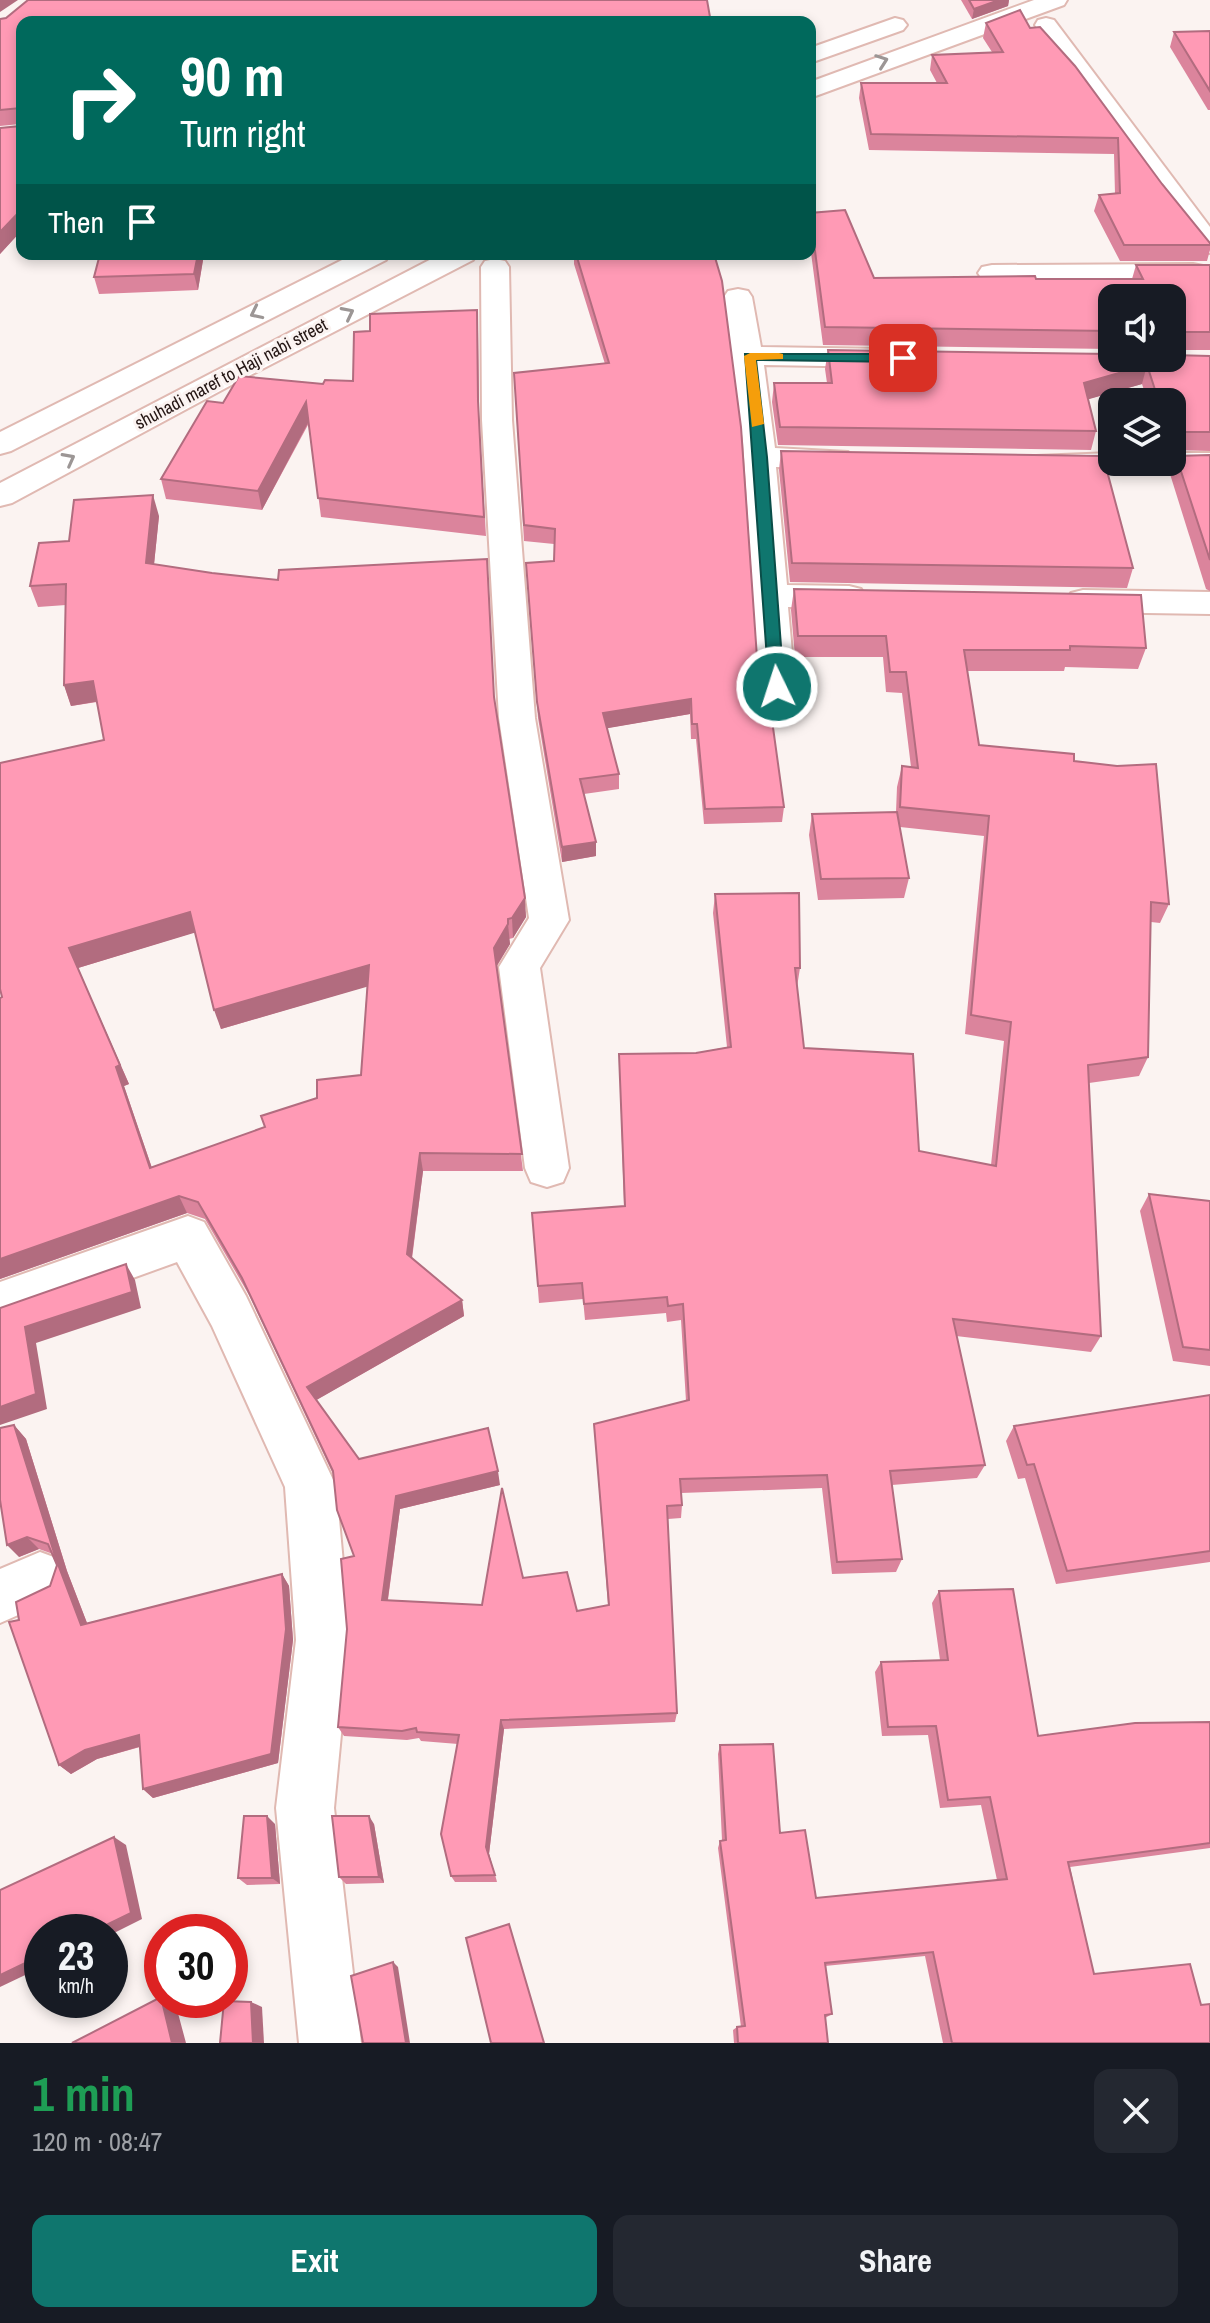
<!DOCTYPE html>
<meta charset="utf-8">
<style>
body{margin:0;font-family:"Archivo Narrow",sans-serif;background:#242831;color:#f1f3f6;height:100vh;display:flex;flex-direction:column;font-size:30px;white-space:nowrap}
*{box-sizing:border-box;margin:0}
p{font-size:26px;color:#9ea1a6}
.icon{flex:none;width:44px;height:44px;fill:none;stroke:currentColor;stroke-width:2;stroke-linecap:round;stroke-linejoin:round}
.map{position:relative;height:2043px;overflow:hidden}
.side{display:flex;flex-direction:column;background:#171b24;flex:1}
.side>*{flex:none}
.hud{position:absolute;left:16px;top:16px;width:800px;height:244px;border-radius:16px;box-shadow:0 4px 12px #0003;background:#00695c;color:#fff;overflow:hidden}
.fabs{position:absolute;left:1098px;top:284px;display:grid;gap:16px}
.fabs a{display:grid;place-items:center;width:88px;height:88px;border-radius:16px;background:#171b24;box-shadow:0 4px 12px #0003;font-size:40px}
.speed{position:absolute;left:24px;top:1914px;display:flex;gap:16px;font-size:40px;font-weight:700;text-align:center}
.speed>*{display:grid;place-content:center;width:104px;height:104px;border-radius:50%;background:#171b24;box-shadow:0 4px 12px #0003;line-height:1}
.speed small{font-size:20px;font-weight:400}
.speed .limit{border:12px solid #d22;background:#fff;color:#111}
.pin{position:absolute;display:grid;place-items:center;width:68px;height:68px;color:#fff;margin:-34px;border-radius:16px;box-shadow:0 4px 12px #0006}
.me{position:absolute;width:88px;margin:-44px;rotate:356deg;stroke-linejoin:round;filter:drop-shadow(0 0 6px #0008)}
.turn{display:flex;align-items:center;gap:28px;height:168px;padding:0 32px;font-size:36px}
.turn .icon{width:104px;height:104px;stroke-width:2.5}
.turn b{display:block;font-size:56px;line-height:68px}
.then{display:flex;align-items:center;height:76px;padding:0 32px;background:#0003;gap:16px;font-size:30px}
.round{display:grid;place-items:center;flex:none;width:84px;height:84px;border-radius:16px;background:#242831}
.summary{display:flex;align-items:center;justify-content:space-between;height:136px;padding:0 32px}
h1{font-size:48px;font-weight:700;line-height:60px;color:#1e9e55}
.button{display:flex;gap:16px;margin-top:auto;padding:16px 32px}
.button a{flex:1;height:92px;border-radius:16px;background:#0f766e;color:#fff;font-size:32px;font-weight:700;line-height:92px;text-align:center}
.button a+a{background:#242831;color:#f1f3f6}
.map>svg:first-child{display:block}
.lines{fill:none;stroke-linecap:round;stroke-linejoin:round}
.minor-casing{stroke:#e0b9b2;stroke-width:4}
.secondary-casing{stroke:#e0b9b2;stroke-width:4}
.minor{fill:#fff;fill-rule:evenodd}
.secondary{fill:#fff;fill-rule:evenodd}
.wall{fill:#db849c;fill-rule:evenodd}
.shaded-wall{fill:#b26c7f}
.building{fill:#ff9ab5;stroke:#b26c7f;stroke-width:2;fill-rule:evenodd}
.oneway{stroke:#9c9695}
.route{fill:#0f766e;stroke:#0a4d48;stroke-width:2}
.slow{fill:#f59e0b}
.labels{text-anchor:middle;stroke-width:6;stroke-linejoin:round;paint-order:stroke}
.far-street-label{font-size:18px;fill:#241614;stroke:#fbf3f1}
</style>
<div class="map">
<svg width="1210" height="2043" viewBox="0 0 1210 2043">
<rect width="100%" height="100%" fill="#fbf3f1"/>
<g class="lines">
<defs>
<g id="minor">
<path d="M 1046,18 L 1054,20 L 1210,227 L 1210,253 L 1201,251 L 1038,30 L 1035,25 L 1038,20 Z"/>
<path d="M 495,259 L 505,261 L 509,267 L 512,420 L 535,718 L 569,920 L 540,968 L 569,1168 L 563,1182 L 547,1187 L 531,1182 L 525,1168 L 499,967 L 529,918 L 499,718 L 482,420 L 481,267 L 485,261 Z"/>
<path d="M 1193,264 L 1203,266 L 1207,272 L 1203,278 L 992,281 L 982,279 L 978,273 L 982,267 L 992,265 Z"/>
<path d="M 738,289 L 748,291 L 752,297 L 761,347 L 885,349 L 895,352 L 899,358 L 895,364 L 885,367 L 764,365 L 775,448 L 848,452 L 852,459 L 848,466 L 837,468 L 776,467 L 787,585 L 849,586 L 861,589 L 866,597 L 861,605 L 849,608 L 788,607 L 795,687 L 790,696 L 777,699 L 764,696 L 759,687 L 743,442 L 724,297 L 728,291 Z"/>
<path d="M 1112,453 L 1112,462 L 1172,462 L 1172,453 L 1210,453 L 1210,471 L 1047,472 L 1036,470 L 1031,463 L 1036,456 Z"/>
<path d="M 1083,590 L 1210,592 L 1210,614 L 1083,612 L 1071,609 L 1066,601 L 1071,593 Z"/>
<path d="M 188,1216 L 204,1222 L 246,1296 L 336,1486 L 350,1640 L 334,1808 L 361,2043 L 299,2043 L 276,1808 L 296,1640 L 285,1487 L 212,1326 L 177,1262 L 0,1326 L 0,1282 Z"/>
<path d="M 40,1552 L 59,1559 L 66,1578 L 59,1597 L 0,1623 L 0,1569 Z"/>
</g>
<g id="secondary">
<path d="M 1034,0 L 1067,0 L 1064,5 L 810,98 L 810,82 Z"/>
<path d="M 895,18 L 903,20 L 907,25 L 903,30 L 810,63 L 810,48 Z"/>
<path d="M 354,254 L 390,254 L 386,260 L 11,451 L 0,454 L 0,432 Z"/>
<path d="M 441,254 L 477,254 L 473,260 L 235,383 L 12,503 L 0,506 L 0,483 Z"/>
</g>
</defs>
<use href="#minor" class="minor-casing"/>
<use href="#secondary" class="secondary-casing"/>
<use href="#minor" class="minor"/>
<use href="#secondary" class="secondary"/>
</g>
<g class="wall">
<path d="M 961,0 L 1009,0 L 1008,6 L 972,19 Z"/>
<path d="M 710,17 L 710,22 L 22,22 L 22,230 L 0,254 L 0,128 L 20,126 L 20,124 L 0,126 L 0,19 Z"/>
<path d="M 986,23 L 1030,28 L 1210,243 L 1210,250 L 1207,261 L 1120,261 L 1094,211 L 1099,195 L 1115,194 L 1114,154 L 869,150 L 859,98 L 861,83 L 937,83 L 930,70 L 932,55 L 992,52 L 983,38 Z"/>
<path d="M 1210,31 L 1210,110 L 1208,110 L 1170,47 L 1174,32 Z"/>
<path d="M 810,213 L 874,278 L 1132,279 L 1136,265 L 1210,265 L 1210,350 L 1172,350 L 1172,298 L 1112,298 L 1112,349 L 823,345 L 810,245 Z"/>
<path d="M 204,254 L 198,290 L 99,294 L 94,277 Z"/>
<path d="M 574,254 L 714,254 L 758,672 L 784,807 L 782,822 L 704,824 L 696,739 L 691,739 L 690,714 L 607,728 L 619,774 L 619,789 L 584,794 L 596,842 L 596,856 L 562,862 L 538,718 L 526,563 L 554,561 L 554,544 L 524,541 L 514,373 L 605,364 L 574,264 Z"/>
<path d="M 763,254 L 808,254 L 764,255 Z"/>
<path d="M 478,329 L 479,420 L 486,536 L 321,517 L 309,423 L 262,510 L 166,499 L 161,479 L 223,403 L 323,384 L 353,381 Z"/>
<path d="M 828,350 L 1210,356 L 1210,451 L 1172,450 L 1172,402 L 1148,402 L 1142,384 L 1088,399 L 1096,431 L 1091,450 L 778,445 L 772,402 L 774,383 L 827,383 L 825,369 Z"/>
<path d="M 781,451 L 1133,568 L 1127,588 L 790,582 L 779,470 Z"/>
<path d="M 1210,455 L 1210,591 L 1206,589 L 1170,474 L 1176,456 Z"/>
<path d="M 159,516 L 154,564 L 495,702 L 526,917 L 513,938 L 509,939 L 510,944 L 497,966 L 523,1171 L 423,1171 L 412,1259 L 462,1300 L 464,1316 L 316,1400 L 359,1459 L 500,1485 L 400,1509 L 388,1600 L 482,1605 L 523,1578 L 577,1611 L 608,1605 L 594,1424 L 686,1401 L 681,1320 L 667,1322 L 666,1313 L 585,1320 L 583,1299 L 539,1303 L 532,1213 L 624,1206 L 619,1054 L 696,1053 L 727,1047 L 713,913 L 715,894 L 800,968 L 797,987 L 804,1048 L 919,1151 L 991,1165 L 1004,1041 L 965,1034 L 984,836 L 900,827 L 909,878 L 904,898 L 818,900 L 809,835 L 812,814 L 896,812 L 897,787 L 902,766 L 911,767 L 902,693 L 886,692 L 883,657 L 795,657 L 791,610 L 794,589 L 1146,648 L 1138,669 L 1065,667 L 1064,671 L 967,671 L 979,745 L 1074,761 L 1169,904 L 1160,923 L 1151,922 L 1148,1057 L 1139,1076 L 1089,1083 L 1101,1336 L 1091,1352 L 956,1336 L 985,1465 L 977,1478 L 892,1485 L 902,1559 L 896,1572 L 832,1574 L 822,1488 L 681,1493 L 682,1505 L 681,1518 L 668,1519 L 677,1713 L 675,1722 L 504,1729 L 489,1854 L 497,1882 L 455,1882 L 451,1876 L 458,1744 L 421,1741 L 419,1738 L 407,1740 L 344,1736 L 338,1727 L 354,1556 L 333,1474 L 249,1295 L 205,1219 L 187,1213 L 0,1279 L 0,998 L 2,997 L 104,740 L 97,702 L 71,706 L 64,685 L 66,605 L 38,607 L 30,586 L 69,541 ZM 195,932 L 221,1029 L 367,986 L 361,1075 L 317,1098 L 265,1127 L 152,1168 L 124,1086 L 129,1084 L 78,968 Z"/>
<path d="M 1149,1194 L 1210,1201 L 1210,1366 L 1173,1361 L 1140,1211 Z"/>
<path d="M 1210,1395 L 1210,1562 L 1056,1584 L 1025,1478 L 1018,1479 L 1006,1441 L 1014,1426 Z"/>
<path d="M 14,1425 L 26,1439 L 67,1571 L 87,1623 L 282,1574 L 289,1586 L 293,1640 L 278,1763 L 153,1798 L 143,1789 L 140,1747 L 97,1759 L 71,1774 L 59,1765 L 19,1620 L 50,1586 L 57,1565 L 53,1554 L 39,1549 L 19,1557 Z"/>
<path d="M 939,1591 L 1038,1736 L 1210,1722 L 1210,1848 L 1070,1867 L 1094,1974 L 1210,2043 L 943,2043 L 925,1956 L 825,1966 L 832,2014 L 825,2018 L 828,2043 L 734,2043 L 733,2030 L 737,2027 L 741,2027 L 718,1848 L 720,1841 L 722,1840 L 718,1754 L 720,1745 L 780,1833 L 816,1898 L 997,1880 L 981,1805 L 940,1808 L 928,1735 L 882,1736 L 875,1672 L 881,1662 L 940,1660 L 932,1603 Z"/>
<path d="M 275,1824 L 280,1884 L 247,1885 L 238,1878 Z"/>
<path d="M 374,1824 L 384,1883 L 346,1884 L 339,1877 Z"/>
</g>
<g class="shaded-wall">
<path d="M 0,0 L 18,0 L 0,12 Z"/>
<path d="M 999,0 L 1009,0 L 1008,6 L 972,19 L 974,9 Z"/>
<path d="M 22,209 L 22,230 L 0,254 L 0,232 Z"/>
<path d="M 198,254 L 204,254 L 198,290 L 194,274 Z"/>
<path d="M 1147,365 L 1142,384 L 1079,402 L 1084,383 Z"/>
<path d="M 306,402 L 309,421 L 262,510 L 258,491 Z"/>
<path d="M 153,495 L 159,516 L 152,584 L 146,563 Z"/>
<path d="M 93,681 L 100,701 L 71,706 L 64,685 Z"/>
<path d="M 691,699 L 690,714 L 603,729 L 603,713 Z"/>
<path d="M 596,842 L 596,856 L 562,862 L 562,847 Z"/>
<path d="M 525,898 L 526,917 L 513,938 L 512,918 Z"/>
<path d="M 190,912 L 197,932 L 78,968 L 129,1084 L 124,1086 L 158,1186 L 150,1168 L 69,948 Z"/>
<path d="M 508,924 L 510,944 L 496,967 L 494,948 Z"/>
<path d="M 369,965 L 373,985 L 221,1029 L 214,1010 Z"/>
<path d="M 420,1153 L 423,1171 L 410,1271 L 407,1254 Z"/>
<path d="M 179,1196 L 187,1213 L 0,1279 L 0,1259 Z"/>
<path d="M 126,1264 L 135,1280 L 141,1308 L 36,1343 L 47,1409 L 0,1425 L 0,1407 L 25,1327 Z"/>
<path d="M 462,1300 L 464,1316 L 313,1402 L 307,1387 Z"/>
<path d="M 14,1425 L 26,1439 L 67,1571 L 92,1636 L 81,1625 L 56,1559 Z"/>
<path d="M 498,1471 L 500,1485 L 400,1509 L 386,1612 L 382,1600 L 396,1496 Z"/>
<path d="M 27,1537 L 39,1549 L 19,1557 L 7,1545 Z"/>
<path d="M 282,1574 L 289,1586 L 293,1640 L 278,1763 L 153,1798 L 143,1789 Z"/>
<path d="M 501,1720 L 504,1729 L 489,1854 L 497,1882 L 486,1847 Z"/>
<path d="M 139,1735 L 149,1744 L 97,1759 L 71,1774 L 59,1765 L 85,1750 Z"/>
<path d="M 267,1816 L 275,1824 L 280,1884 L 272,1878 Z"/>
<path d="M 369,1816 L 374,1824 L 384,1883 L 379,1877 Z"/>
<path d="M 114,1837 L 126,1845 L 142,1919 L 110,1935 L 110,1932 L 92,1932 Z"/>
<path d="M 42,1955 L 42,1967 L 0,1987 L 0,1975 Z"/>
<path d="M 393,1962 L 398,1967 L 410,2043 L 406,2043 Z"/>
<path d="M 161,1997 L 162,2000 L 169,2000 L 175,2002 L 186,2043 L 172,2043 Z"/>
<path d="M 251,2002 L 262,2007 L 264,2043 L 253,2043 Z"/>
</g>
<g class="building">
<path d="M 28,0 L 707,0 L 710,17 L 649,18 L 649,22 L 22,22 L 22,209 L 0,232 L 0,128 L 20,126 L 20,108 L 0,110 L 0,19 L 6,18 Z"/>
<path d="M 969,0 L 999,0 L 974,9 Z"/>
<path d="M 1020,10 L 1030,28 L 1040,27 L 1075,66 L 1162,184 L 1210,243 L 1210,245 L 1124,245 L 1099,195 L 1120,193 L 1118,138 L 871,134 L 861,83 L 947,83 L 932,55 L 1003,52 L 986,23 Z"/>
<path d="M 1210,31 L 1210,91 L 1174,32 Z"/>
<path d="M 845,210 L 874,278 L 1035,276 L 1036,279 L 1143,279 L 1136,265 L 1210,265 L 1210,332 L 1178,332 L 1175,337 L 1172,337 L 1172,298 L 1112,298 L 1112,331 L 825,327 L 810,213 Z"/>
<path d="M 100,254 L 198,254 L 194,274 L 94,277 Z"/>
<path d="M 576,254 L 714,254 L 722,281 L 741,427 L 758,672 L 767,684 L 784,807 L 705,809 L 697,724 L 692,724 L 691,699 L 603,713 L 619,774 L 580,779 L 596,842 L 562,847 L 537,702 L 526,563 L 554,561 L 555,529 L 524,525 L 514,373 L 609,363 Z"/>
<path d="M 477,310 L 478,401 L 484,517 L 318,498 L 306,402 L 258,491 L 161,479 L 207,401 L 223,403 L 239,376 L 323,384 L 325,380 L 353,381 L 354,332 L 370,331 L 370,314 Z"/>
<path d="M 828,350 L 1112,354 L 1112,358 L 1172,358 L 1172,355 L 1210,356 L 1210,432 L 1178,432 L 1175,441 L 1172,441 L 1172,402 L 1159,402 L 1147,365 L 1084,383 L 1096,431 L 780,427 L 774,383 L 832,383 Z"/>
<path d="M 781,451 L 1103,456 L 1133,568 L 792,563 Z"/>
<path d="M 1210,455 L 1210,560 L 1176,456 Z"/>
<path d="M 153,495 L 146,563 L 212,573 L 278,580 L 279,570 L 487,559 L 494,697 L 525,898 L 512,918 L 508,919 L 508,924 L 494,948 L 522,1154 L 420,1153 L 407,1254 L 462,1300 L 307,1387 L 359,1459 L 488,1428 L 498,1471 L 396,1496 L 382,1600 L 482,1605 L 502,1488 L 523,1578 L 567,1572 L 577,1611 L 609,1605 L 594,1424 L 689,1400 L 683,1304 L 668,1306 L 667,1297 L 584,1304 L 582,1283 L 538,1286 L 532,1213 L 625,1206 L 619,1054 L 696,1053 L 731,1047 L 715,894 L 799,893 L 800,968 L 795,968 L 804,1048 L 913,1054 L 919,1151 L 996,1166 L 1011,1022 L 971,1015 L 989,816 L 900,807 L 902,766 L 918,768 L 906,672 L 890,672 L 886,636 L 798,636 L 794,589 L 1141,595 L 1146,648 L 1070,646 L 1070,650 L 964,650 L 979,745 L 1074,754 L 1074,761 L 1117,766 L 1156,764 L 1169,904 L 1151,902 L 1148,1057 L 1088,1065 L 1101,1336 L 953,1319 L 985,1465 L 890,1471 L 902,1559 L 837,1562 L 827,1475 L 680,1479 L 682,1505 L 667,1506 L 677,1713 L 501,1720 L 486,1847 L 495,1875 L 451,1876 L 441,1834 L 459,1735 L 417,1732 L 416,1728 L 402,1731 L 338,1727 L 347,1629 L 341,1559 L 354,1556 L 337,1510 L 333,1471 L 242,1278 L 198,1202 L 179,1196 L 0,1259 L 0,998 L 2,997 L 0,989 L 0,763 L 104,740 L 93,681 L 64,685 L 66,584 L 30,586 L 39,543 L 69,541 L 74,500 ZM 190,912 L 214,1010 L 369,965 L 361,1075 L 317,1080 L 317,1098 L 261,1116 L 265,1127 L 150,1168 L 116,1067 L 120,1065 L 69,948 Z"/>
<path d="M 897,812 L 909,878 L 821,879 L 812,814 Z"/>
<path d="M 1149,1194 L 1210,1201 L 1210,1350 L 1183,1347 Z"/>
<path d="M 126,1264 L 132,1292 L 25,1327 L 36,1394 L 0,1407 L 0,1308 Z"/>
<path d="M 1210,1395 L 1210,1551 L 1067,1571 L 1034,1464 L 1027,1465 L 1014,1426 Z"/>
<path d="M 14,1425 L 56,1559 L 81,1625 L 282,1574 L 286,1629 L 271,1754 L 143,1789 L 139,1735 L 85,1750 L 59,1765 L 9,1622 L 19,1620 L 16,1602 L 50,1586 L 57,1565 L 48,1544 L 27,1537 L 7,1545 L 0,1500 L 0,1428 Z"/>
<path d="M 1013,1589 L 1038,1736 L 1135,1723 L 1210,1722 L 1210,1843 L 1068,1862 L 1094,1974 L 1190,1964 L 1201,2005 L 1210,2004 L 1210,2043 L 952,2043 L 933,1952 L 825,1963 L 832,2014 L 825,2015 L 828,2043 L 738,2043 L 737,2027 L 745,2026 L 720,1841 L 726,1840 L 720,1745 L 773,1744 L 780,1833 L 805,1830 L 816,1898 L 1007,1879 L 990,1797 L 948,1800 L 936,1726 L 888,1727 L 881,1662 L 948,1660 L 939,1591 Z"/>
<path d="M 244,1816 L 267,1816 L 272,1878 L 238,1878 Z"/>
<path d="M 332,1816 L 369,1816 L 379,1877 L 339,1877 Z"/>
<path d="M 114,1837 L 131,1913 L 92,1932 L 42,1932 L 42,1955 L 0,1975 L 0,1890 Z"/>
<path d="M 509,1924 L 544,2043 L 491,2043 L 466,1938 Z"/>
<path d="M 393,1962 L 406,2043 L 363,2043 L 351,1976 Z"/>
<path d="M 161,1997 L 172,2043 L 72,2043 Z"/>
<path d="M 224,2001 L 251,2002 L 253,2043 L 220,2043 Z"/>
</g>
<defs><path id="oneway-chevron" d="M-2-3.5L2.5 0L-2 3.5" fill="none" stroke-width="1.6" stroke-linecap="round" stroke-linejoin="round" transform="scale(2)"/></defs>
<g class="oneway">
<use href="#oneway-chevron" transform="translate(882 61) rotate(-20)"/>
<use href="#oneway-chevron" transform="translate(256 313) rotate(154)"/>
<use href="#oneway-chevron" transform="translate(348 313) rotate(-27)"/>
<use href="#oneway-chevron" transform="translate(69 459) rotate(-28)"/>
</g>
<path class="route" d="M 745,354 L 903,354 L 909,358 L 903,362 L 756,360 L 767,457 L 784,687 L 777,692 L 769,687 Z"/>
<path class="slow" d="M 779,353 L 783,354 L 783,359 L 756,360 L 764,424 L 752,427 L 744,356 L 750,353 Z"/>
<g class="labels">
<g class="far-street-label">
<text transform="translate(231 374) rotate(-28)" y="6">shuhadi maref to Haji nabi street</text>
</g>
</g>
</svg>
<div class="fabs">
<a><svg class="icon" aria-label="sound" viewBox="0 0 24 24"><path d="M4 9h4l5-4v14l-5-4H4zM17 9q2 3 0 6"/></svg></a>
<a><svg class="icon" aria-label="layers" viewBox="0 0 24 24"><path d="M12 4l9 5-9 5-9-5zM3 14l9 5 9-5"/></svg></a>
</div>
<div class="speed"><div>23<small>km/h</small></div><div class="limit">30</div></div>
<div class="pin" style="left:903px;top:358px;background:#d93025"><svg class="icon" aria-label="arrive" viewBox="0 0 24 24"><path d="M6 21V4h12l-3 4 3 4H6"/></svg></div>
<svg class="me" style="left:777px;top:687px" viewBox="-20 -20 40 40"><circle r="17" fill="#0f766e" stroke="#fff" stroke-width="3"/><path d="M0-11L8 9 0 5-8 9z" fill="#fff"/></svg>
<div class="hud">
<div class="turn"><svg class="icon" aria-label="right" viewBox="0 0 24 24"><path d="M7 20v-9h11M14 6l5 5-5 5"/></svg><div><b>90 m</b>Turn right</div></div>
<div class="then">Then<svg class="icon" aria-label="arrive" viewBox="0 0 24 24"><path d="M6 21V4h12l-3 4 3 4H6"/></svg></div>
</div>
</div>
<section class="side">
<div class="summary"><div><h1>1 min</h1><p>120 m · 08:47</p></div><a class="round"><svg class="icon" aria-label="close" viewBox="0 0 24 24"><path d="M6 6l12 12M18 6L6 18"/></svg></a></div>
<div class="button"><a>Exit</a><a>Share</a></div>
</section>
